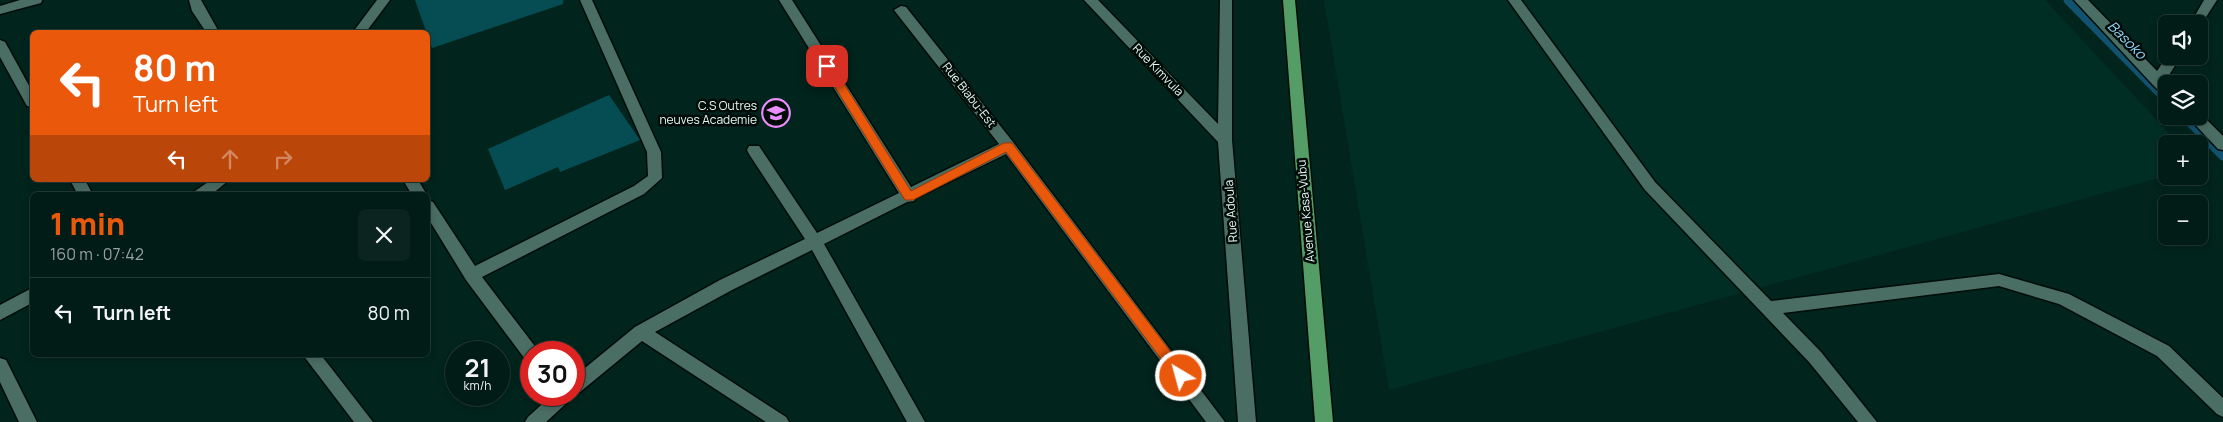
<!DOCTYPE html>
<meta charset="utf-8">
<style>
body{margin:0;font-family:Manrope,sans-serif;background:#0b241f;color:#f1f3f6;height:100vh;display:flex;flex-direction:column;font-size:19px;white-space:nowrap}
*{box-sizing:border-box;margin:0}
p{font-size:16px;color:#96a1a1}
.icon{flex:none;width:28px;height:28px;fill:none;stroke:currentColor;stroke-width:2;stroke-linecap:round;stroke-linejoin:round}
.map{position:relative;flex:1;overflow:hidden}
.sheet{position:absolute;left:30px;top:192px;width:400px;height:165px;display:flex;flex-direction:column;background:#011b16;border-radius:8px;box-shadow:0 2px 8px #0003,0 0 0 1px #233935}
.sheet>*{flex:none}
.guide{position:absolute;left:30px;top:30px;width:400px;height:152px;border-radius:8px;box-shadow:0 2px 8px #0003,0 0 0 1px #233935;background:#ea580c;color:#fff;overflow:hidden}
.tools{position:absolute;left:2158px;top:15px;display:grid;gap:10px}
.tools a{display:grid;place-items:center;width:50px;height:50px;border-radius:8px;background:#011b16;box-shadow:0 2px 8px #0003,0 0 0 1px #233935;font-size:25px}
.speed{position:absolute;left:445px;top:341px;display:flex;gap:10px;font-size:25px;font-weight:700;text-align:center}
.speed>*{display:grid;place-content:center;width:65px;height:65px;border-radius:50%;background:#011b16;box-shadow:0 2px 8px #0003,0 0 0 1px #233935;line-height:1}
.speed small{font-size:12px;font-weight:400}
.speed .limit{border:8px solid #d22;background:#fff;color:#111}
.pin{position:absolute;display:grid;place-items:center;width:42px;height:42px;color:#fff;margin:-21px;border-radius:10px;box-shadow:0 2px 8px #0006}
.me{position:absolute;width:55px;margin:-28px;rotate:323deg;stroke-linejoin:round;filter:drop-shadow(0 0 4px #0008)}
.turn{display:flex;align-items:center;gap:18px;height:105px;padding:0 20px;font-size:22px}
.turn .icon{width:65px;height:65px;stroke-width:2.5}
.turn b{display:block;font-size:35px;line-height:42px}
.lanes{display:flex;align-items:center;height:48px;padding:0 20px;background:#0003;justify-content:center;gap:25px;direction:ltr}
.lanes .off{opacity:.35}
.round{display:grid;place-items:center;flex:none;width:52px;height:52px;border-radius:8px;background:#0b241f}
.headline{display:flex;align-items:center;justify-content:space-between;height:85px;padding:0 20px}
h1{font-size:30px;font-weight:800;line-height:38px;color:#ea580c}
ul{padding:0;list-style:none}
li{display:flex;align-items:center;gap:15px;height:70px;padding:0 20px;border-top:1px solid #233935}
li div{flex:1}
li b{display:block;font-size:19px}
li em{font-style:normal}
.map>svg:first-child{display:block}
.built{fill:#002e25}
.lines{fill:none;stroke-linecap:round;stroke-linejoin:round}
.stream{stroke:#10526f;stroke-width:9}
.building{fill:#064d53}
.minor-casing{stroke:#000c07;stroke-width:3}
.major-casing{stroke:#000c07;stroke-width:3}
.minor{fill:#4b6e64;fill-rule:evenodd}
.major{fill:#559d66;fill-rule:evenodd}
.route{fill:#ea580c;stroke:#983908}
.labels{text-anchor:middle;stroke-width:5;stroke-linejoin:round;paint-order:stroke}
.street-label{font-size:12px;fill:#e6f9f3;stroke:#010b08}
.poi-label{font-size:12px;fill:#e6f9f3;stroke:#010b08;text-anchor:end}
.water-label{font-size:14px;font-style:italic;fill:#92d7fd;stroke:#010b08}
</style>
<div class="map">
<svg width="2223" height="422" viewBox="0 0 2223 422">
<rect width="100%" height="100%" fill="#01241d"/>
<path class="built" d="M 1324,0 L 2045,0 L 2179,144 L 2166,144 L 2166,176 L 1389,390 Z"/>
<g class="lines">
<g class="stream">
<path d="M 2068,0 L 2166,99"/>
<path d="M 2184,116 L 2223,156"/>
</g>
</g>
<g class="building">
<path d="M 415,0 L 563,0 L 563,4 L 432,48 Z"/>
<path d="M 609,95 L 640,140 L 560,172 L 558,167 L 505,190 L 488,149 Z"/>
</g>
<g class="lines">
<defs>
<g id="minor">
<path d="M 20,0 L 42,0 L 41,3 L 0,14 L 0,6 Z"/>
<path d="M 189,0 L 201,0 L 219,32 L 206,32 L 192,11 Z"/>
<path d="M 377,0 L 390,0 L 366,32 L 353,32 Z"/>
<path d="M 580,0 L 592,0 L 661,152 L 662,178 L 644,194 L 482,277 L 537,349 L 538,352 L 531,352 L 531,361 L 525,359 L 466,280 L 428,218 L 428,200 L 433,202 L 475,266 L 634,186 L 648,176 L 647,152 Z"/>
<path d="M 779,0 L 792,0 L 911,187 L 999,144 L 894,10 L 901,6 L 906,7 L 1013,142 L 1225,422 L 1206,422 L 1006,154 L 916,198 L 914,201 L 907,202 L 824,244 L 925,422 L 907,422 L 812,250 L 732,290 L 655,332 L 786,417 L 789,422 L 766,422 L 642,341 L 580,392 L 574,394 L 574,377 L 635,327 L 720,280 L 805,239 L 749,154 L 747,150 L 749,146 L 759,146 L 817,233 L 899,193 Z"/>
<path d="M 1084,0 L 1098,0 L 1218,124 L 1220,0 L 1232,0 L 1232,140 L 1256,422 L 1238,422 L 1218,142 Z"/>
<path d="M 1508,0 L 1521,0 L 1655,182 L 1771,301 L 1999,274 L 2069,294 L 2169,346 L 2223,398 L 2223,417 L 2217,414 L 2157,356 L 2059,304 L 1999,286 L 1783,313 L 1821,352 L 1877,422 L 1858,422 L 1809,362 L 1645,190 Z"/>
<path d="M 2074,0 L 2088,0 L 2157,71 L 2167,56 L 2181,56 L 2166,80 L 2169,84 L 2166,84 L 2166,94 L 2161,93 L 2153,85 Z"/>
<path d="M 2204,0 L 2217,0 L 2199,28 L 2199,24 L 2190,24 Z"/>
<path d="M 0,40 L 5,42 L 32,91 L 32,107 L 27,106 L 0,57 Z"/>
<path d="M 2199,112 L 2223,136 L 2223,150 L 2218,149 L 2187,116 L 2199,116 Z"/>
<path d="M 70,180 L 85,180 L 93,195 L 78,195 Z"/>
<path d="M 211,180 L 229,180 L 211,195 L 193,195 L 195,191 Z"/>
<path d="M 403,180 L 418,180 L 427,195 L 412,195 Z"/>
<path d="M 32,288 L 32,303 L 0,320 L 0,305 Z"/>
<path d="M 303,355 L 321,355 L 373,422 L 354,422 Z"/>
<path d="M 0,358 L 6,360 L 37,422 L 19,422 L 0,382 Z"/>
<path d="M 552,395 L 572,395 L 570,400 L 546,422 L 525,422 L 528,417 Z"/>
</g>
<path id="major" d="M 1283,0 L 1295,0 L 1333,422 L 1315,422 Z"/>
</defs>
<use href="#minor" class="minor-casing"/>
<use href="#major" class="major-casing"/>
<use href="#minor" class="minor"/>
<use href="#major" class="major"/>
</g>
<path class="route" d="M 827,62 L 831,63 L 911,191 L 1004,143 L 1012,143 L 1186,372 L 1187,376 L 1186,380 L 1177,380 L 1006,152 L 913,200 L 905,200 L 822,66 Z"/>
<defs>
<symbol id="school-ring" viewBox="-11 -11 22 22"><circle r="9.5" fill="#010b08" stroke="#ea8dfd" stroke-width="1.5"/><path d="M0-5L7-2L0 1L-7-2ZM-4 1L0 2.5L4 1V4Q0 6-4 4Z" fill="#ea8dfd"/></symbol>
</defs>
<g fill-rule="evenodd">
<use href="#school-ring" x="760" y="97" width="32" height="32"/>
</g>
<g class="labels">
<g class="street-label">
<text transform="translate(1158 70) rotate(46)" y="4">Rue Kimvula</text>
<text transform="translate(969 95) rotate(52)" y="4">Rue Biabu-Est</text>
<text transform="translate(1231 211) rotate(-94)" y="4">Rue Adoula</text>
<text transform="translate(1306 211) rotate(-95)" y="4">Avenue Kasa-Vubu</text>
</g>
<g class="poi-label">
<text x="757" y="110">C.S Outres<tspan x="757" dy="14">neuves Academie</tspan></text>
</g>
<g class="water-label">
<text transform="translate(2127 40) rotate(45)" y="5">Basoko</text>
</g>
</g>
</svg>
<div class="tools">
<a><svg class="icon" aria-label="sound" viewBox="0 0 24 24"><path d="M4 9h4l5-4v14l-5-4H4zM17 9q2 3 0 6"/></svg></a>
<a><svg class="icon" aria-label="layers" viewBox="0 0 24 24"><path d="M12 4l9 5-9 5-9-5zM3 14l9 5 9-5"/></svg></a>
<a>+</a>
<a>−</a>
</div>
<div class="speed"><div>21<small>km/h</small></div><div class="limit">30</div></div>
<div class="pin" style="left:827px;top:66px;background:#d93025"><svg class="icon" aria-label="arrive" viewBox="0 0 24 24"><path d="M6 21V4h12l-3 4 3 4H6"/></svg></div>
<svg class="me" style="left:1181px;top:376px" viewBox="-20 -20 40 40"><circle r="17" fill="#ea580c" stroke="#fff" stroke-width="3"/><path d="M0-11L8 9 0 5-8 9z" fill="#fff"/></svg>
<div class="guide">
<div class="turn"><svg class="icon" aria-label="left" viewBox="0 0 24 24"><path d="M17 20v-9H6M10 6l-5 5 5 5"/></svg><div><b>80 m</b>Turn left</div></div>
<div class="lanes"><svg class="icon" aria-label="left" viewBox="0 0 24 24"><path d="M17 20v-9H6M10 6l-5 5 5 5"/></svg><svg class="icon off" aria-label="ahead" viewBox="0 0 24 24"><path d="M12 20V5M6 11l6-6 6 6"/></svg><svg class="icon off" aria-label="right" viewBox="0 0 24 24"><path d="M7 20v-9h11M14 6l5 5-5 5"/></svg></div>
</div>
<section class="sheet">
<div class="headline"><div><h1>1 min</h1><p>160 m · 07:42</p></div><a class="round"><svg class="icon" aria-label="close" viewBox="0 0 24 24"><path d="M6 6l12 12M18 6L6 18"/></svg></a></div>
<ul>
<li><svg class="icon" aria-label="left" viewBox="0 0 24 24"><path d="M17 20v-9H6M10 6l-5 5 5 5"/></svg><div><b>Turn left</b></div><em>80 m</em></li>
</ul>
</section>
</div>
